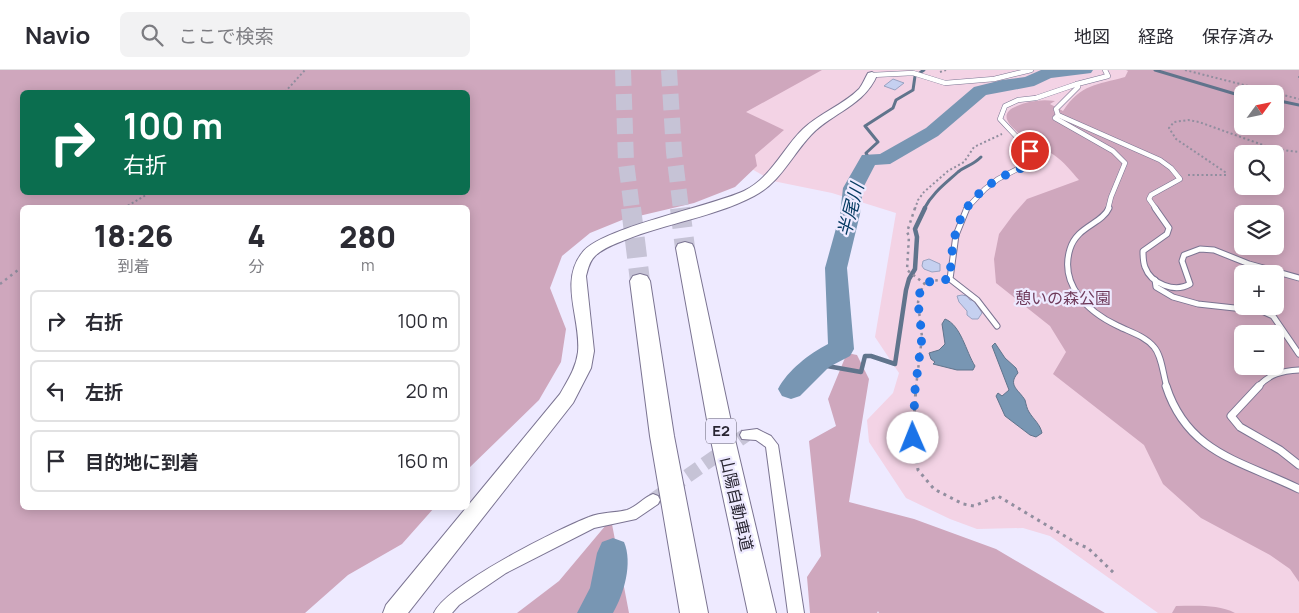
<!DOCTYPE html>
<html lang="ja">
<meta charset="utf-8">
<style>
body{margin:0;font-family:Manrope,"Noto Sans JP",sans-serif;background:#f2f2f3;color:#2b2b33;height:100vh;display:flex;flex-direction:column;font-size:19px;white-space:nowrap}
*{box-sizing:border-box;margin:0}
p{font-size:16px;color:#7c7c81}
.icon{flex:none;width:28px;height:28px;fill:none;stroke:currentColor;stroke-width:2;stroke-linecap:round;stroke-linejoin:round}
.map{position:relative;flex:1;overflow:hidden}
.sheet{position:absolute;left:20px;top:135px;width:450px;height:305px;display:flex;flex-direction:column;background:#fff;border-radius:8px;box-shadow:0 2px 12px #0003}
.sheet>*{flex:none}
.hud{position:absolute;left:20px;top:20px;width:450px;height:105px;border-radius:8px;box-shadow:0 2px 12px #0003;background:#0b6e4f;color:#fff;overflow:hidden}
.needle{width:32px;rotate:57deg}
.buttons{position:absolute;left:1234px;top:15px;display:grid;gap:10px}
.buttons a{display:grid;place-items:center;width:50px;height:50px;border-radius:8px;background:#fff;box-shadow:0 2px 12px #0003;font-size:25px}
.pin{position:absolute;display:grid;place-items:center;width:42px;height:42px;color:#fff;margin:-21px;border:2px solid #fff;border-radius:50%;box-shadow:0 1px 5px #0007}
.me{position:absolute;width:55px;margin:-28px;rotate:359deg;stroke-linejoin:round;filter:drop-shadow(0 0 4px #0008)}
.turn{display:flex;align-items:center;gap:18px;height:105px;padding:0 20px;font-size:22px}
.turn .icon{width:65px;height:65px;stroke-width:2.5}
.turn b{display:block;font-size:35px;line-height:42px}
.eta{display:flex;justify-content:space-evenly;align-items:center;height:85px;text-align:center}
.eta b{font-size:30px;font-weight:800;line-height:35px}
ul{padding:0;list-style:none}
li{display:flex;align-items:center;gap:15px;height:62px;margin:0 10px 8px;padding:0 10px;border:2px solid #e1e1e2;border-radius:8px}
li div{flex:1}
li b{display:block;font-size:19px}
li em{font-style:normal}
header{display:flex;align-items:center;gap:30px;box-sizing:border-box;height:70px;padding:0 25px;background:#fff;border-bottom:1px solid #e1e1e2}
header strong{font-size:24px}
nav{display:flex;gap:28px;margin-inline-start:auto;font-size:18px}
.search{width:350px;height:45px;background:#f2f2f3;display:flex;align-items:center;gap:12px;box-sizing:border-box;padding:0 18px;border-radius:8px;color:#7c7c81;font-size:19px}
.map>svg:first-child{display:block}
.green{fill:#f3d3e5;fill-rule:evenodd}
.forest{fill:#cfa7bd;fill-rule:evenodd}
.water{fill:#7896b3;stroke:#60748c}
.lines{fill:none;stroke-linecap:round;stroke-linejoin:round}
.stream-far1{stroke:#60748c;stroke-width:3}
.stream{stroke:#60748c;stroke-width:4.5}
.river{fill:#7896b3;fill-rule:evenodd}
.building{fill:#c5d0f0;stroke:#99a2c1}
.street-tunnel{stroke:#c6c3d6;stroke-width:14;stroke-dasharray:14 7;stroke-linecap:butt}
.highway-tunnel-far1{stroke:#c6c3d6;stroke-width:16;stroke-dasharray:16 8;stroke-linecap:butt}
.highway-tunnel{stroke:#c6c3d6;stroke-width:20;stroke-dasharray:20 10;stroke-linecap:butt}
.lane-far2-casing{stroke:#7b7492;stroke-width:5.5}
.lane-far1-casing{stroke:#7b7492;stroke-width:7}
.lane-casing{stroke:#7b7492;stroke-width:9}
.street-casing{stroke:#7b7492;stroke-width:2}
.secondary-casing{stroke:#7b7492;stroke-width:2}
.highway-casing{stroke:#7b7492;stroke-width:2}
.path-far2{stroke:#918e9f;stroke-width:2;stroke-dasharray:2 2.5;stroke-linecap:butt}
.path-far1{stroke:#918e9f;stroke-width:2.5;stroke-dasharray:2.5 4;stroke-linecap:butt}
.path{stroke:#918e9f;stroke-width:3;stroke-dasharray:3 4.5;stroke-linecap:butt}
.lane-far2{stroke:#fff;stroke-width:4.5}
.lane-far1{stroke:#fff;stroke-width:5}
.lane{stroke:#fff;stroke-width:7}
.street{fill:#fff;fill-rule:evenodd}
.secondary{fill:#fff;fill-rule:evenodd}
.highway{fill:#fff;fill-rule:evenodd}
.route{stroke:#1a73e8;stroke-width:9;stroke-dasharray:0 16.2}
.labels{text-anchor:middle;stroke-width:4.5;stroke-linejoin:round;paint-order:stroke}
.shield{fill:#eeeaff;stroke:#636070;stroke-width:1}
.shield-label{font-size:15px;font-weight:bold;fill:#282532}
.park-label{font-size:16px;fill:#6f3b5b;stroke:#eeeaff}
.street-label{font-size:16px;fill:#282532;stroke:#eeeaff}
.water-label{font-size:18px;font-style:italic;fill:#063b62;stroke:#eeeaff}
</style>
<header>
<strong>Navio</strong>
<div class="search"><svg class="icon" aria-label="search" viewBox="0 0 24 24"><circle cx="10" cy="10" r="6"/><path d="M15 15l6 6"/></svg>ここで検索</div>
<nav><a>地図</a><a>経路</a><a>保存済み</a></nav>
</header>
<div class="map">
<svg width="1299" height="543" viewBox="0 0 1299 543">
<rect width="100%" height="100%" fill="#eeeaff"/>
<path class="green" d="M 700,0 L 1299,0 L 1299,543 L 1158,543 L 1050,466 L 1023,458 L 977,459 L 950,449 L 906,428 L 869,372 L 867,350 L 893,323 L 899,303 L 875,267 L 896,143 L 832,123 L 773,111 L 750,98 ZM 1242,24 L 1275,24 L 1275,56 L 1242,56 ZM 1242,84 L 1275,84 L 1275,116 L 1242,116 ZM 1242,144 L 1275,144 L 1275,176 L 1242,176 ZM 1242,204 L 1275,204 L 1275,236 L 1242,236 ZM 1242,264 L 1275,264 L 1275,296 L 1242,296 Z"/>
<g class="forest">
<path d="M 0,0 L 822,0 L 746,42 L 784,60 L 755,85 L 757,96 L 735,117 L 694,133 L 622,150 L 590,163 L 562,186 L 550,218 L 566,259 L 561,292 L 539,330 L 468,399 L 468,138 L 22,138 L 22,438 L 434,438 L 402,474 L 348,505 L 305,543 L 0,543 ZM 22,22 L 468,22 L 468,122 L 22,122 Z"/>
<path d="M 1126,0 L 1299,0 L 1299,512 L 1290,499 L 1270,485 L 1201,448 L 1163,414 L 1144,375 L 1053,304 L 1066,282 L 1050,256 L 996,213 L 994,189 L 999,164 L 1013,145 L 1027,129 L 1079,110 C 1071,101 1064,92 1054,85 C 1045,78 982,50 1017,36 C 1028,31 1042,29 1055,31 L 1050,34 L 1063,41 C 1081,14 1096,15 1125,7 L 1128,1 ZM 1242,24 L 1275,24 L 1275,56 L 1242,56 ZM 1242,84 L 1275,84 L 1275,116 L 1242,116 ZM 1242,144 L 1275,144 L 1275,176 L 1242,176 ZM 1242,204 L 1275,204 L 1275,236 L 1242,236 ZM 1242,264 L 1275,264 L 1275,296 L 1242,296 Z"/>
<path d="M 847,283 L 857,285 L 869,309 L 849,432 L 914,449 L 996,479 L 1105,543 L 879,543 L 878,541 L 877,543 L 810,543 L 807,507 L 821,486 L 809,371 L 836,356 L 828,329 Z"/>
<path d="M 611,449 L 629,543 L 517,543 L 559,511 Z"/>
<path d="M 1176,536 C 1195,536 1218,534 1235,543 L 1172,543 Z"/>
</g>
<g class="water">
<path d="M 945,249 C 961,255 966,282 975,296 L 973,300 L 957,300 L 933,294 L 935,292 L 931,289 L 929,283 L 939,280 L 945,274 L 942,254 Z"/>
<path d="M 995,273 L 1005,288 L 1016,298 L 1018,303 C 1007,315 1019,320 1025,330 C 1026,334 1027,339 1029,342 C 1034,350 1040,354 1042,363 L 1036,367 L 1030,365 L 1005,346 L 996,326 L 998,323 L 1002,326 L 1009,320 L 992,276 Z"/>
</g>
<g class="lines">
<g class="stream-far1">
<path d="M 1155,0 L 1242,26"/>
<path d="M 1275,30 L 1299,35"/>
<path d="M 869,89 L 866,83 L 878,72 L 865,56 L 893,38 L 896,30 L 913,20 L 915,6 L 924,0"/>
<path d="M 924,139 C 932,123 946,113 958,102 C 965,96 972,96 981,87"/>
</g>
<path class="stream" d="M 812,298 L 827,296 L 861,302 L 865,286 L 871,286 L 895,294 L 906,220 L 909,209 L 915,199 L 917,167 L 915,159 L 925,138"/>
<g class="river">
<path d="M 1041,0 L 1093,0 L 1091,3 L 1051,8 L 1034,16 L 986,25 L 938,66 L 890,94 L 875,95 L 863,118 L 860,144 L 847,198 L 854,279 L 850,286 L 829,297 L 800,326 L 791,329 L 782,326 L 778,319 C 788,300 809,284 828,274 L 825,198 L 840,144 L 843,118 L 862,85 L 880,84 L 926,58 L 974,17 L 1002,10 L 1025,7 Z"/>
<path d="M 613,468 L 624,472 C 633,493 624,524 613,543 L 577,543 L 590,518 L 597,483 L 602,472 Z"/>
</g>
</g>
<g class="building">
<path d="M 893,9 L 904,13 L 895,20 L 884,16 Z"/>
<path d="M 929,189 L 940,194 L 940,201 L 932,202 L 924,199 L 922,196 L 923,191 Z"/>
<path d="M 962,225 L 967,226 L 970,230 L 974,230 L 982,243 L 978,249 L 972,249 L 967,245 L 967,241 L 959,232 L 957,226 Z"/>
</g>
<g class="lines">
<path class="street-tunnel" d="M 653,430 L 746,365"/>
<g class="highway-tunnel-far1">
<path d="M 623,0 L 626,92 L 632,139"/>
<path d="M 669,0 L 674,82 L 681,139"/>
</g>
<g class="highway-tunnel">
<path d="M 631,138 L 640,211"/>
<path d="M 680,138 L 685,178"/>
</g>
<defs>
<g id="lane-far2">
<path d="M 1105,0 L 1108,6 L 1077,14 L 1078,17 L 1056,39 L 1058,45 L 1055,48 L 1113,81 L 1125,93 L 1111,127 L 1108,139"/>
<path d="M 872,5 L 913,3 L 945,13 L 994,9 L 1031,0"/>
<path d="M 1058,45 L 1160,90 L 1171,98 L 1180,109 L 1151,125 L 1149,129 L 1156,139"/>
<path d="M 966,139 L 985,119 L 998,109 L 1033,91 L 1030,81 L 1000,49 L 1005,36 L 1018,30 L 1036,28 L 1077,14"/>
</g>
<g id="lane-far1">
<path d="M 967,138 L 956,165 L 950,209 L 977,230 L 997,256"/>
<path d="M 1109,138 C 1102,154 1077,156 1070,179 C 1059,215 1088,242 1118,256 C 1130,262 1145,266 1154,277 C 1162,286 1163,305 1167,317"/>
<path d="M 1155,138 L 1169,158 L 1167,164 L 1143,181 C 1143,186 1143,192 1145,197 C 1151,214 1175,223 1190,214 L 1182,191 L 1184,185 L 1200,179 L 1214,180 L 1249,194 L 1299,208"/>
<path d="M 1155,210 L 1156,217 L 1173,227 L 1198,234 L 1262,241 L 1273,246 L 1299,284"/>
<path d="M 1258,317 C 1269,304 1282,301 1299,300"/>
</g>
<g id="lane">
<path d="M 1166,316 C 1188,384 1242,391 1299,419"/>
<path d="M 1259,316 L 1231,346 L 1240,357 L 1280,380 L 1299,395"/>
</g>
<g id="street">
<path d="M 757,359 L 771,366 L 778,375 L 804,543 L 788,543 L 766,377 L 756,370 L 742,369 L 740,365 L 742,361 Z"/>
<path d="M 653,424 L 658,426 L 660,430 L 658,434 L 636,449 L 594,458 L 506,503 L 459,535 L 452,543 L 434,543 C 446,515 558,459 589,447 C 601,442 615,443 627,440 C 636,437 643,428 653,424 Z"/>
</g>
<path id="secondary" d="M 872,2 L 877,5 C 865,35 832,43 811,65 C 792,85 780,113 754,126 C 714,147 667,153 625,170 C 615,174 603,178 595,186 C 589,192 588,199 586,206 L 594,281 L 591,298 L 573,333 L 408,543 L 383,543 L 386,535 L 560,324 C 568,310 576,298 578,282 C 581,249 559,212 582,183 C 600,158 709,137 744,121 C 771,108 783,78 803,59 C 820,43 843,35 859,19 C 863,14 865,8 868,3 Z"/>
<g id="highway">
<path d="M 685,172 L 692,174 L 694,178 L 733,361 L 776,543 L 748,543 L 709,361 L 676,178 L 678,174 Z"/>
<path d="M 640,204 L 647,206 L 650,211 L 674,366 L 708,543 L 680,543 L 650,366 L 630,211 L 633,206 Z"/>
</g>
</defs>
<use href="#lane-far2" class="lane-far2-casing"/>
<use href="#lane-far1" class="lane-far1-casing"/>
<use href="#lane" class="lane-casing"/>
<use href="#street" class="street-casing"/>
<use href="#secondary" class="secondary-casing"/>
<use href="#highway" class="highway-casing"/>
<g class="path-far2">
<path d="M 1185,0 L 1299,29"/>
<path d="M 940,2 L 946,0"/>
<path d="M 1299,6 L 1299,8"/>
<path d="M 285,22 L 305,0"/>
<path d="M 1188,105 L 1226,105 L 1225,102 L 1176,69 L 1169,58 L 1174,52 L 1188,50 L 1199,52 L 1274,79 L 1299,82"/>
<path d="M 124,138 L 151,122"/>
<path d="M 915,139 L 918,130 L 924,122 L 948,101 L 964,92 L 974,77 L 1002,64"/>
</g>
<g class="path-far1">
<path d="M 915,138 L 907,162 L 909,166 L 907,200 L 925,214"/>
<path d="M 0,214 L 22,197"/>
<path d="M 916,317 L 922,267 L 918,232 L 923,215 L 928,211 L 941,210"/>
</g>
<path class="path" d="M 916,316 L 913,368 L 918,400 L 934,419 L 963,434 L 974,436 L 998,426 L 1078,474 L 1088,478 L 1116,505"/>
<use href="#lane-far2" class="lane-far2"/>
<use href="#lane-far1" class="lane-far1"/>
<use href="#lane" class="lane"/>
<use href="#street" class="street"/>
<use href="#secondary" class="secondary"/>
<use href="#highway" class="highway"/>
</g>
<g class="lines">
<path class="route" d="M 913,368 L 915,320 L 922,267 L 918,232 L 920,222 L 923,215 L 928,212 L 950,209 C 952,164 957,135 998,109 C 1010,102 1023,99 1033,91 L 1030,81"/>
</g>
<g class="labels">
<rect class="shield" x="706" y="348.5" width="30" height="25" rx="4"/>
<g class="shield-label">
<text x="721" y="366">E2</text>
</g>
<g class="park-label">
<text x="1063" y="234">憩いの森公園</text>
</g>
<g class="street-label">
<text transform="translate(737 434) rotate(77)" y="6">山陽自動車道</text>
</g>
<g class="water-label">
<text transform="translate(851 140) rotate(-75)" y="6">半尾川</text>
</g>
</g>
</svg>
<div class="buttons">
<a><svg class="needle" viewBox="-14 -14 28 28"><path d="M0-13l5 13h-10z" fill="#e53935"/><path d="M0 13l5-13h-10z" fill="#7c7c81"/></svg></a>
<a><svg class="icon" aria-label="search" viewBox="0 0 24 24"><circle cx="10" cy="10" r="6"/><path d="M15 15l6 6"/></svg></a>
<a><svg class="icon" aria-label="layers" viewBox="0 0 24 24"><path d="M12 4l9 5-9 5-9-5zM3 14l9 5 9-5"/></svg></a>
<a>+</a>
<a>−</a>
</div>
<div class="pin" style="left:1030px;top:81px;background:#d93025"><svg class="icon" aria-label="arrive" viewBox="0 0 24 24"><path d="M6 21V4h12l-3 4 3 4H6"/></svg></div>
<svg class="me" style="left:913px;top:368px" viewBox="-20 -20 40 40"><circle r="19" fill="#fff"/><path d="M0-13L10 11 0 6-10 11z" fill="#1a73e8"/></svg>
<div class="hud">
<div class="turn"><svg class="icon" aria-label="right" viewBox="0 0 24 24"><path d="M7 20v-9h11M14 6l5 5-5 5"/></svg><div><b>100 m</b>右折</div></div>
</div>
<section class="sheet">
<div class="eta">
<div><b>18:26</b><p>到着</p></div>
<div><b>4</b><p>分</p></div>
<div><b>280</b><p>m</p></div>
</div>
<ul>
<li><svg class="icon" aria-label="right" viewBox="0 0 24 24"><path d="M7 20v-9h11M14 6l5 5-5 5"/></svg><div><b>右折</b></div><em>100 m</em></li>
<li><svg class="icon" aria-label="left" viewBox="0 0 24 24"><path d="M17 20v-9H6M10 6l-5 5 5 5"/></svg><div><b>左折</b></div><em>20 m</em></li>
<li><svg class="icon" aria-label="arrive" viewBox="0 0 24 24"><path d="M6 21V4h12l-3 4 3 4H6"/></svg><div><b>目的地に到着</b></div><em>160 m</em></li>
</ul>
</section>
</div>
